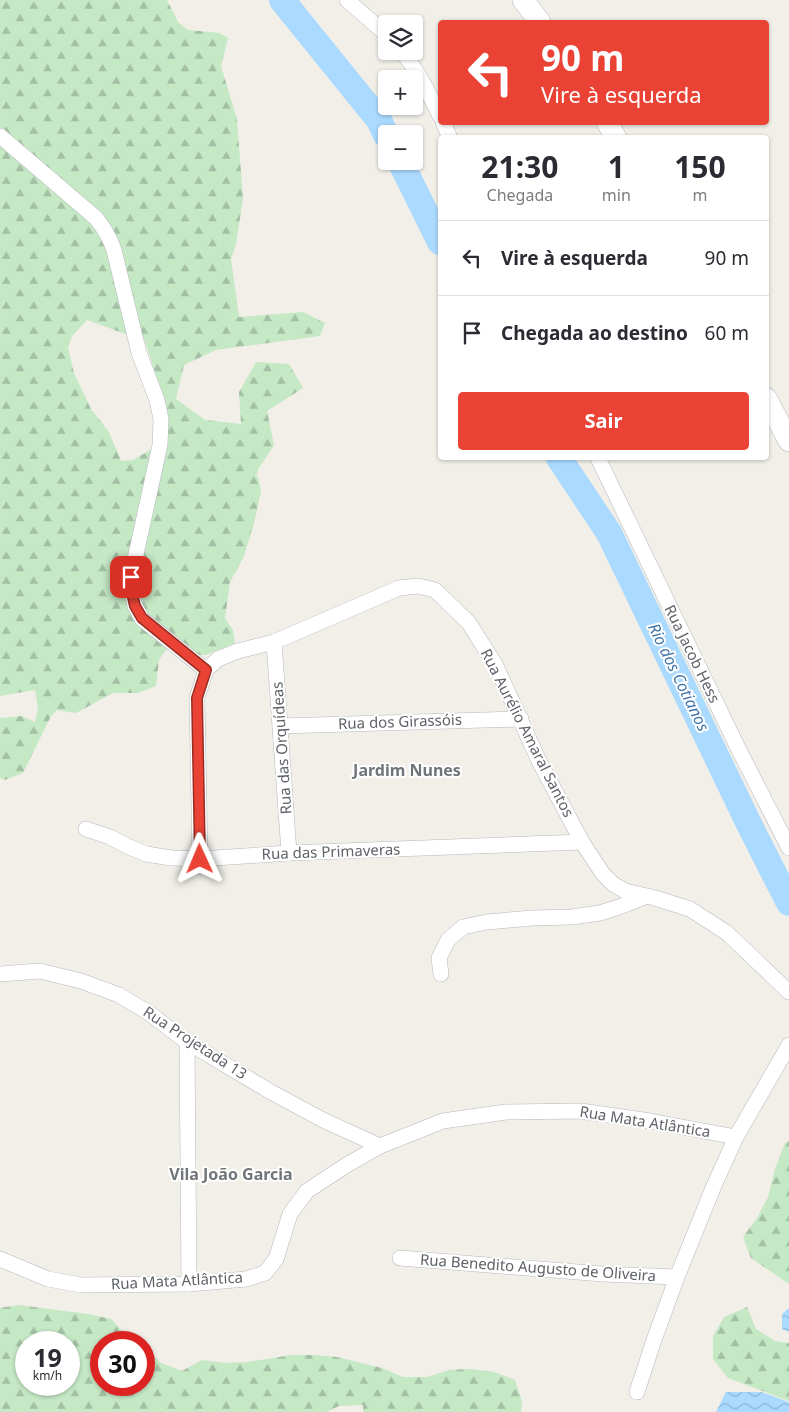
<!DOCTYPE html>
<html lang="pt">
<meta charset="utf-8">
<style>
body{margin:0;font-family:"Noto Sans",sans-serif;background:#f7f7f7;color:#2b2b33;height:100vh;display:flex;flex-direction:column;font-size:19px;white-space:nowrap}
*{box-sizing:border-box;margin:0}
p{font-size:16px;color:#7c7c81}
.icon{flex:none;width:28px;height:28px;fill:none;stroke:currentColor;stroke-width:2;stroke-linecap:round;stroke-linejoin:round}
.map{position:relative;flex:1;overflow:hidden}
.drawer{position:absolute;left:438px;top:135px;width:331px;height:325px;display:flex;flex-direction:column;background:#fff;border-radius:5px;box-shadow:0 1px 4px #0004}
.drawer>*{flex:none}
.guide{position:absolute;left:438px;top:20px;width:331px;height:105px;border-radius:5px;box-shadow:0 1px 4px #0004;background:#ea4335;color:#fff;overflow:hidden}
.controls{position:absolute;left:378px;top:15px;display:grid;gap:10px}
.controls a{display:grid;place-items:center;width:45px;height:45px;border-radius:5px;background:#fff;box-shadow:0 1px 4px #0004;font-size:25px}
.speed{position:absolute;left:15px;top:1331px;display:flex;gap:10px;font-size:25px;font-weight:700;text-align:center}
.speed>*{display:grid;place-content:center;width:65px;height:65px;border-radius:50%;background:#fff;box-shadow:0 1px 4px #0004;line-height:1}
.speed small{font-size:12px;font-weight:400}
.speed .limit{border:8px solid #d22;background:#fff;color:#111}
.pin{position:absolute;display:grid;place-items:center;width:42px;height:42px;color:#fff;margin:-21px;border-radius:10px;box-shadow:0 2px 8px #0006}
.me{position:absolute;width:55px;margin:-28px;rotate:359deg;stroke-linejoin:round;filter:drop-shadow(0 0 4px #0008)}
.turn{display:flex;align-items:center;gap:18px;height:105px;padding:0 20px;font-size:22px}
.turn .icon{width:65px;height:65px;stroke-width:2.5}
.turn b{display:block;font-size:35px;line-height:42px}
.eta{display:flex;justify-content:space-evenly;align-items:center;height:85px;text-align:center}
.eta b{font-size:30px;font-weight:700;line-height:35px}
.primary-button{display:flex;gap:10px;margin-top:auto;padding:10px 20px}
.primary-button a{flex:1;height:58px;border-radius:5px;background:#ea4335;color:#fff;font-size:20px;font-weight:700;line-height:58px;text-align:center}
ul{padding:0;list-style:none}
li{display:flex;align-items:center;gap:15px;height:75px;padding:0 20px;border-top:1px solid #e1e1e2}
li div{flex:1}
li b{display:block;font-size:19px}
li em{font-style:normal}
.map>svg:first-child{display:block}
.forest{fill:url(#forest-firs);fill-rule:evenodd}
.water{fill:url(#water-waves)}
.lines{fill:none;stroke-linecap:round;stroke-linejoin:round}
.river{stroke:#aadaff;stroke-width:26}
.street-casing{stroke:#b5b8bc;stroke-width:16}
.secondary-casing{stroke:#b6babf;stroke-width:22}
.street{stroke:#fff;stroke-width:15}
.secondary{stroke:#fff;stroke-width:21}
.route-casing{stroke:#982c22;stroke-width:12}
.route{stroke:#ea4335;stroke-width:9}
.labels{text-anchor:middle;stroke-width:4;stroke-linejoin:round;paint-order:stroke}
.street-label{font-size:15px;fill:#5f6368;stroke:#fff}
.water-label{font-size:16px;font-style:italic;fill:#4174aa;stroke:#fff}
.neighbourhood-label{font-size:16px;font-weight:bold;fill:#70757a;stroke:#fff}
</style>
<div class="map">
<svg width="789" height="1412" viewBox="0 0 789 1412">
<defs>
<pattern id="forest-firs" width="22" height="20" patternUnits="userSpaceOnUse" patternTransform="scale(1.25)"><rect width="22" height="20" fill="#c5e8c5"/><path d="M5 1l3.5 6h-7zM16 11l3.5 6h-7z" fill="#a3c0a4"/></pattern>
<pattern id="water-waves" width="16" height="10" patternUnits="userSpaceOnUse" patternTransform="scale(1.25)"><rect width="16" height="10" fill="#aadaff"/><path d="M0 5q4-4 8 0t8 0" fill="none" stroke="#8eb4d2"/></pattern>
</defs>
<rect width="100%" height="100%" fill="#f1efe8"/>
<g class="forest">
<path d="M 0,0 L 167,0 L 178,22 L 188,30 L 220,33 L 228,38 L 221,66 L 237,119 L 243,199 L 236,244 L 231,259 L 239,317 L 303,312 L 325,323 L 320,336 L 216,350 L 184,365 L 176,399 L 205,420 L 241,424 L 239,392 L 256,362 L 289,364 L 303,388 L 267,411 L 274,445 L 259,468 L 256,476 L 258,477 L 261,491 L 254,523 L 244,556 L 230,582 L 225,618 L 233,630 L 235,643 L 206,655 L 195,655 L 172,641 L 159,660 L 156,686 L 138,693 L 113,693 L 76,713 L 57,710 L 51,716 L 23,773 L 5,780 L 0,778 L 0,718 L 21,716 L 35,722 L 38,709 L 35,690 L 0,696 ZM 87,320 L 145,341 L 166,407 L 157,446 L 133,460 L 121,461 L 109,432 L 91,409 L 74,373 L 68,348 L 72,336 Z"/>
<path d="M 789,1141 L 789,1284 L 751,1258 L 743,1237 L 757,1218 L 768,1197 L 775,1169 L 785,1143 Z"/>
<path d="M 18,1305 L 88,1314 L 111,1319 L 126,1335 L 137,1342 L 101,1342 L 101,1385 L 144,1385 L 144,1347 L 161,1363 L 182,1371 L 202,1360 L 225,1363 L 247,1362 L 292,1355 L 314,1355 L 337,1357 L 382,1368 L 403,1377 L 427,1377 L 449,1370 L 470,1369 L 494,1372 L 515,1380 L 522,1401 L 521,1412 L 363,1412 L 363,1405 L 339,1406 L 326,1412 L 0,1412 L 0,1308 ZM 26,1342 L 69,1342 L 69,1385 L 26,1385 Z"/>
<path d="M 747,1307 L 756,1329 L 775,1341 L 789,1343 L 789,1401 L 728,1378 L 713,1359 L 713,1336 L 724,1317 Z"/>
</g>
<g class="water">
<path d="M 789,1308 L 789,1332 L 782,1329 L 782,1314 Z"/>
<path d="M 726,1392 L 761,1392 L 789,1402 L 789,1412 L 716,1412 Z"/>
</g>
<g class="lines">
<g class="river">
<path d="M 282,0 L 379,120 L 386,135"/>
<path d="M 400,161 L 440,242"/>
<path d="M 559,458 L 609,533 L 748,822 L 789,903"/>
</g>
<defs>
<g id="street">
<path d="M 347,0 L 386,34"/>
<path d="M 401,51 C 418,70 429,94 440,116"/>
<path d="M 443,122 L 450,138"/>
<path d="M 0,136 L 96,218 C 104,228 110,238 114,250 L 139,353 L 157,400 L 161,419 L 160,445 L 131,577 L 132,593 L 135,606 L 142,619 L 206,670 L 218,659 L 238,651 L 274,642 L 399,588 L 418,586 L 435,590 L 469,623 L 496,666 L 539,761 L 582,842 L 603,874 L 613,884 L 625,891 L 655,898 L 690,909 L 727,933 L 789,992"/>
<path d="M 598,458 L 737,746 L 789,848"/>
<path d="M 274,642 L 289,853"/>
<path d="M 280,726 L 521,719"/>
<path d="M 86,829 L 110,837 L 127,846 L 146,854 L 171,858 L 200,859 L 289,853 L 582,842"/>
<path d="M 200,859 L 197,698 L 206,670"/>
<path d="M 0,974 L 40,971 L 81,981 L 119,995 L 149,1013 L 187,1042 L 271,1092 L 323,1120 L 380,1146"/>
<path d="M 441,974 L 439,958 L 448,940 L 463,927 L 487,922 L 532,918 L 572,917 L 600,913 L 619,907 L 647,896"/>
<path d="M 187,1042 L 189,1284"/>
<path d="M 400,1258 L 603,1274 L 677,1277"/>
<path d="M 0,1259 L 48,1279 L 81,1285 L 189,1284 L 246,1279 L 265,1273 L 276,1259 L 290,1214 L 307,1191 L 345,1166 L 380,1146 L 443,1121 L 506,1112 L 581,1111 L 650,1121 L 736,1137"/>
<path d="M 637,1392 L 654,1340 L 677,1277 L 713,1188 L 736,1137 L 789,1045"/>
</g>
<g id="secondary">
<path d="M 523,0 L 540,22"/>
<path d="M 607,122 L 616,138"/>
<path d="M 766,398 L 789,441"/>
</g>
</defs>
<use href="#street" class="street-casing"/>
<use href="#secondary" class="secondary-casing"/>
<use href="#street" class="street"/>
<use href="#secondary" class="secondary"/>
</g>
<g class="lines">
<defs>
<path id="route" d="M 131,577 L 132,593 L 135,606 L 142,618 L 206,670 L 197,698 L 200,859"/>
</defs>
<use href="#route" class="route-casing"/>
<use href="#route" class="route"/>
</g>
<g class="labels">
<g class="street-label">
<text transform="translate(692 654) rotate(64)" y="5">Rua Jacob Hess</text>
<text transform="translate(400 722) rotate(-2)" y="5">Rua dos Girassóis</text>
<text transform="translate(527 733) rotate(63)" y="5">Rua Aurélio Amaral Santos</text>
<text transform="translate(282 748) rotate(-94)" y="5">Rua das Orquídeas</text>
<text transform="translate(331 852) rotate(-2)" y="5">Rua das Primaveras</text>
<text transform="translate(195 1043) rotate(33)" y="5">Rua Projetada 13</text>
<text transform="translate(645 1122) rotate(9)" y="5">Rua Mata Atlântica</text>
<text transform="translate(538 1268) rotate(4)" y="5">Rua Benedito Augusto de Oliveira</text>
<text transform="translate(177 1281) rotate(-3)" y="5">Rua Mata Atlântica</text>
</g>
<g class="water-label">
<text transform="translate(679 677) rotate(64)" y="6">Rio dos Cotianos</text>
</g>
<g class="neighbourhood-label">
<text x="407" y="776">Jardim Nunes</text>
<text x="231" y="1180">Vila João Garcia</text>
</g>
</g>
</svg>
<div class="controls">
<a><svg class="icon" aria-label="layers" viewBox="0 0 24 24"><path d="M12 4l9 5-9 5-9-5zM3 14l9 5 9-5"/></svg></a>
<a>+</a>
<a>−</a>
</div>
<div class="speed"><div>19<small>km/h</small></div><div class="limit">30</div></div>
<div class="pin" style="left:131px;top:577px;background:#d93025"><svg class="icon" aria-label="arrive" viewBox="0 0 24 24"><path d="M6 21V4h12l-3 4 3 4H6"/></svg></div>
<svg class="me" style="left:200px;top:859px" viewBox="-20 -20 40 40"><path d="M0-17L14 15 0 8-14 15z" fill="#ea4335" stroke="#fff" stroke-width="4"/></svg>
<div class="guide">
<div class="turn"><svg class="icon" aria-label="left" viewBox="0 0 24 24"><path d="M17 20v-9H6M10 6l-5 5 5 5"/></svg><div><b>90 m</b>Vire à esquerda</div></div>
</div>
<section class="drawer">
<div class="eta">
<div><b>21:30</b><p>Chegada</p></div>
<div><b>1</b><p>min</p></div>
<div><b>150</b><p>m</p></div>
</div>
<ul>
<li><svg class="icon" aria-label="left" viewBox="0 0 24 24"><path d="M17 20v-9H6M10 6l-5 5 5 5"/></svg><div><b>Vire à esquerda</b></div><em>90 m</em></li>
<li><svg class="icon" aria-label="arrive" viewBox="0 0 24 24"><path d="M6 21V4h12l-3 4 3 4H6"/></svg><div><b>Chegada ao destino</b></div><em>60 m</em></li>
</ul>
<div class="primary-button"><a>Sair</a></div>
</section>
</div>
